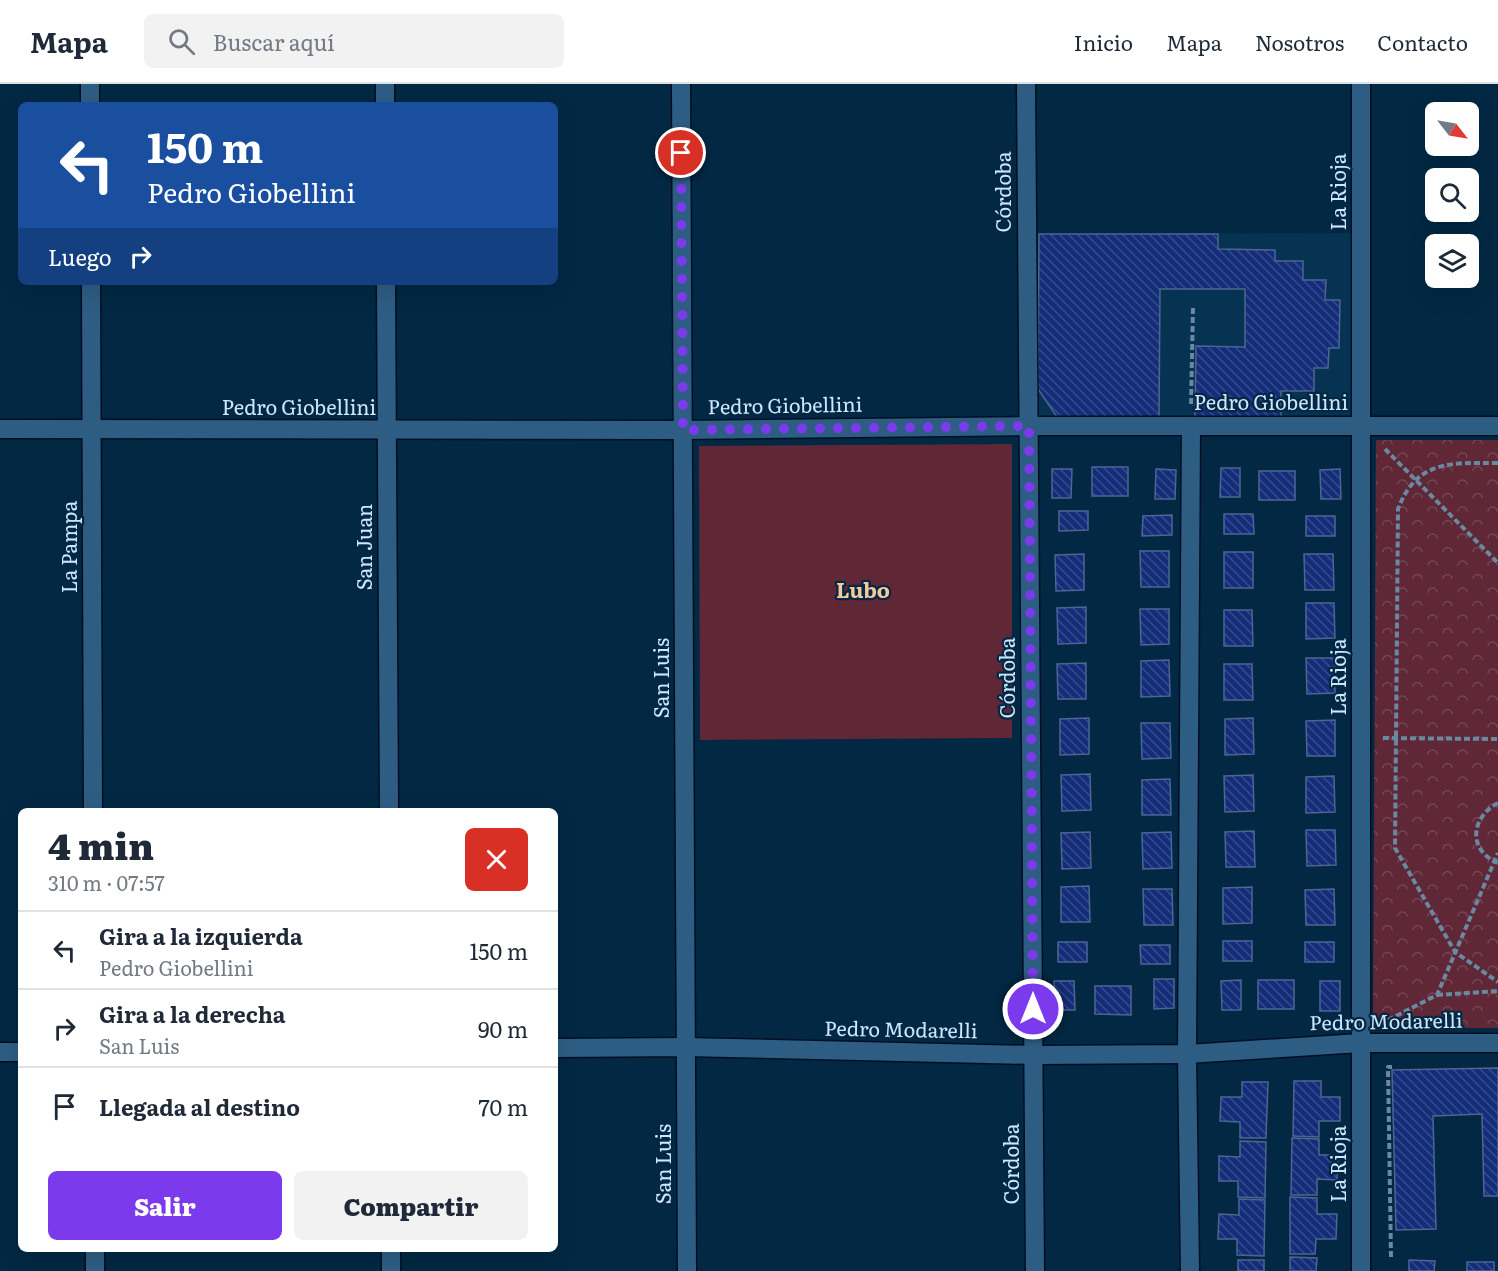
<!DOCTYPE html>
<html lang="es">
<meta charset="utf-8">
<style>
body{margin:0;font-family:Literata,serif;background:#f2f2f3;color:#1f2937;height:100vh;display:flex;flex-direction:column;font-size:22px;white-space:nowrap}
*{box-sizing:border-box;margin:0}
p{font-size:20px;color:#747a83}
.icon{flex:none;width:33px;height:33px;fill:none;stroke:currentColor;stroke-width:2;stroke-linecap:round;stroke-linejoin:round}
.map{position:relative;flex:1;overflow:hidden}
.panel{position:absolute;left:18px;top:724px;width:540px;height:444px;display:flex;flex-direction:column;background:#fff;border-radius:9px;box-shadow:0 6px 24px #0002}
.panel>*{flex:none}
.banner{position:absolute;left:18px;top:18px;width:540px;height:183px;border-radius:9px;box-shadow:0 6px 24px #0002;background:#1a4fa0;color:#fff;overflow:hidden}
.needle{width:39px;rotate:121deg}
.tools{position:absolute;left:1425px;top:18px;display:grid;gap:12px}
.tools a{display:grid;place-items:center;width:54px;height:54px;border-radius:9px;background:#fff;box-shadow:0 6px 24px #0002;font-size:30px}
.pin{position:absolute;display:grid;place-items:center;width:51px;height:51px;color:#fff;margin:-26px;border:3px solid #fff;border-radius:50%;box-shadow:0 2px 6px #0007}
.me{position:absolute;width:66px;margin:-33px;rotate:0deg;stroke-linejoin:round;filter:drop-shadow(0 0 4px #0008)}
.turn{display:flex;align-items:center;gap:21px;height:126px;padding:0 30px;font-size:27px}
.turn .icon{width:78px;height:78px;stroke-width:2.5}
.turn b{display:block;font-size:42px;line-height:51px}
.then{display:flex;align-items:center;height:57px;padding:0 30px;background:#0003;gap:12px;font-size:22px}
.round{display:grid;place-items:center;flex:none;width:63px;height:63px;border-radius:9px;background:#f2f2f3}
.overview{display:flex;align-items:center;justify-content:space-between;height:102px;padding:0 30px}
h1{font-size:36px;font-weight:800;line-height:45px}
.action{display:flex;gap:12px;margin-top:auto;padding:12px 30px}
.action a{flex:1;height:69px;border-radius:9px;background:#7c3aed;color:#fff;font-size:24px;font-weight:800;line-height:69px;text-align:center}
.action a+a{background:#f2f2f3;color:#1f2937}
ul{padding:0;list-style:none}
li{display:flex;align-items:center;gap:18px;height:78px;padding:0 30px;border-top:2px solid #e0e1e3}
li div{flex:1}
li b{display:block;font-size:22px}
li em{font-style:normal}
header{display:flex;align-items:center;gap:36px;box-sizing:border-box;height:84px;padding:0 30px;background:#fff;border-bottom:2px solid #e0e1e3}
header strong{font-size:28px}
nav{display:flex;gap:33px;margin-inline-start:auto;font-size:21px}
.search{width:420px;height:54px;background:#f2f2f3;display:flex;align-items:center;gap:15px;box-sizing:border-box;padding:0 21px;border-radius:9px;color:#747a83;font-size:22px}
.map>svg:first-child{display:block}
.built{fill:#063352}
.park{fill:url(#park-crowns)}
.garden{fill:#602736}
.building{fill:url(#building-back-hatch);stroke:#4e6494;stroke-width:1.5}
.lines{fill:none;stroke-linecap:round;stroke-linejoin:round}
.street-casing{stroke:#001022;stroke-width:21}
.path{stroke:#6988a1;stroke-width:4;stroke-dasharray:6 3;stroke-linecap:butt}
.street{stroke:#2e5d84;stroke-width:18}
.route{stroke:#7c3aed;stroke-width:10;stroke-dasharray:0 18}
.labels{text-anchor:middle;stroke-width:4.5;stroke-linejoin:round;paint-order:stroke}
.street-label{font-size:20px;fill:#cee7fe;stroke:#022843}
.neighbourhood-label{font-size:21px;font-weight:bold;fill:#f7c89b;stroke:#022843}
</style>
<header>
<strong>Mapa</strong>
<div class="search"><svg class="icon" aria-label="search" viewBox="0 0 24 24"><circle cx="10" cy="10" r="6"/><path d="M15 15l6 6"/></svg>Buscar aquí</div>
<nav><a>Inicio</a><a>Mapa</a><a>Nosotros</a><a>Contacto</a></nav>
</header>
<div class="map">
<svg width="1498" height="1187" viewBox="0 0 1498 1187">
<defs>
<pattern id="park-crowns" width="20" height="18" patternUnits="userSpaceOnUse" patternTransform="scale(1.5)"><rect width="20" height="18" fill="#602736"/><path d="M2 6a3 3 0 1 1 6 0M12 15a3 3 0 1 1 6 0" fill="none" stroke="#764654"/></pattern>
<pattern id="building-back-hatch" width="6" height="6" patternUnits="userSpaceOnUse" patternTransform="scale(1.5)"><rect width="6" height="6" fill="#142d79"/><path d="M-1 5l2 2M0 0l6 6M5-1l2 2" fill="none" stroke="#354b8d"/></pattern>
</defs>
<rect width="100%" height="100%" fill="#022843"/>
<path class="built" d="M 1353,149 L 1354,334 L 1038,333 L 1039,150 Z"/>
<path class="park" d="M 1376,356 L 1498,356 L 1498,944 L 1373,944 Z"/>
<path class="garden" d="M 1012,360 L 1012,654 L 700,656 L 699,362 Z"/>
<g class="building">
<path d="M 1039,150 L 1218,150 L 1218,165 L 1275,166 L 1275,177 L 1303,177 L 1303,196 L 1326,196 L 1325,216 L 1340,216 L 1339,264 L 1329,264 L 1328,284 L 1314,284 L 1314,307 L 1281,307 L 1281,335 L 1195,335 L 1196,262 L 1245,263 L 1245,205 L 1160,205 L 1159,334 L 1057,333 L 1038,305 Z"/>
<rect x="1092" y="383" width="36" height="29"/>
<path d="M 1221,384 L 1240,384 L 1240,413 L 1220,413 Z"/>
<path d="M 1052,385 L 1072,385 L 1071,414 L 1052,414 Z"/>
<path d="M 1156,385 L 1176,386 L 1175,415 L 1155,415 Z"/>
<path d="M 1340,385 L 1341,415 L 1321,415 L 1320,386 Z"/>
<rect x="1259" y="387" width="36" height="29"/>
<path d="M 1059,427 L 1088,427 L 1088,446 L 1059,447 Z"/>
<path d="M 1224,430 L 1253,430 L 1254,450 L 1224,450 Z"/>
<path d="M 1172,431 L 1172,451 L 1142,452 L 1143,432 Z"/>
<rect x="1306" y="432" width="29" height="20"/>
<path d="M 1140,467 L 1169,467 L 1169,503 L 1141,503 Z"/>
<rect x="1224" y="468" width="29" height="36"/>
<path d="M 1084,470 L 1084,506 L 1056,507 L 1055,471 Z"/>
<path d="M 1304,470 L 1333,470 L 1334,506 L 1305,506 Z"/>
<path d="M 1306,519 L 1334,519 L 1335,554 L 1306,555 Z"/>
<path d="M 1086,523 L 1086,559 L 1058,560 L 1057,524 Z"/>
<path d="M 1140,525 L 1169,525 L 1169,560 L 1141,561 Z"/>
<path d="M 1224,526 L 1252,526 L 1253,562 L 1224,562 Z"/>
<path d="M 1306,574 L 1335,574 L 1335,609 L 1307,610 Z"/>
<path d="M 1169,576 L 1170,612 L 1141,613 L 1141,577 Z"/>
<path d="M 1086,579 L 1086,615 L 1058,615 L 1057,580 Z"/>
<path d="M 1224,580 L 1252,580 L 1253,616 L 1224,616 Z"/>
<path d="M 1089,634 L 1089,670 L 1060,671 L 1060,635 Z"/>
<path d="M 1253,634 L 1254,670 L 1225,671 L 1225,635 Z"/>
<path d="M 1335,636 L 1335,672 L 1307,672 L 1306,637 Z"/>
<path d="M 1141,639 L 1170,639 L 1171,674 L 1142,675 Z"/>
<path d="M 1090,690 L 1091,726 L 1062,727 L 1061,691 Z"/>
<path d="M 1253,691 L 1254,727 L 1225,728 L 1224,692 Z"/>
<path d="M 1334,692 L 1335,728 L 1306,729 L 1306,693 Z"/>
<path d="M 1170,695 L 1171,731 L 1142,731 L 1142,696 Z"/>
<path d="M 1306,746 L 1335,746 L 1336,781 L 1307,782 Z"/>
<path d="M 1254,747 L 1255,783 L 1226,783 L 1225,748 Z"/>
<path d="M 1090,748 L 1091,784 L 1062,785 L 1061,749 Z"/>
<path d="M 1171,748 L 1172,784 L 1143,785 L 1142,749 Z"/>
<path d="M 1089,802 L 1090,838 L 1061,838 L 1061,803 Z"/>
<path d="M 1252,803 L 1252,839 L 1223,840 L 1223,804 Z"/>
<path d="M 1143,805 L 1172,805 L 1173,841 L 1144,841 Z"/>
<path d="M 1334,805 L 1335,841 L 1306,841 L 1305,806 Z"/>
<rect x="1223" y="857" width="29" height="20"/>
<rect x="1058" y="858" width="29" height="20"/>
<rect x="1305" y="858" width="29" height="20"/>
<path d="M 1140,861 L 1170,861 L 1170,880 L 1141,880 Z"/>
<path d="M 1154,895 L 1174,895 L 1174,924 L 1154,925 Z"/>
<path d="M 1241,896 L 1241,926 L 1222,926 L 1221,897 Z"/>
<rect x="1258" y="896" width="36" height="29"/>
<path d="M 1054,897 L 1074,897 L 1075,926 L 1055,926 Z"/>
<rect x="1320" y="897" width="20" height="30"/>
<path d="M 1095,902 L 1131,902 L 1131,931 L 1095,930 Z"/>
<path d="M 1498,984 L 1498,1112 L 1484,1112 L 1482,1030 L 1433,1032 L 1436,1145 L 1396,1146 L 1392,986 Z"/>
<path d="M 1294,997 L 1321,997 L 1321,1013 L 1340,1013 L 1340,1037 L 1319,1037 L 1319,1053 L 1293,1052 Z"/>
<path d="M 1242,998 L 1268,998 L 1266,1054 L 1240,1054 L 1240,1038 L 1220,1037 L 1221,1013 L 1242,1013 Z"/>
<path d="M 1292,1054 L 1319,1055 L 1319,1071 L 1338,1071 L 1337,1096 L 1317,1095 L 1317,1111 L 1291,1111 Z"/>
<path d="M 1240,1057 L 1266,1058 L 1265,1114 L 1238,1113 L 1238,1097 L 1219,1097 L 1219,1072 L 1240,1073 Z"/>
<path d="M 1290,1113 L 1317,1114 L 1317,1130 L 1337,1130 L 1336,1155 L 1316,1155 L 1315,1170 L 1290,1170 Z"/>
<path d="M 1239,1115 L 1265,1116 L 1264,1172 L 1237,1171 L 1237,1155 L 1218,1155 L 1219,1130 L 1239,1131 Z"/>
<path d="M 1290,1173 L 1317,1174 L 1316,1187 L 1290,1187 Z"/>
<rect x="1238" y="1176" width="26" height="11"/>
<path d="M 1409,1176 L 1435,1177 L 1434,1187 L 1409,1187 Z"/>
<rect x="1467" y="1178" width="27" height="9"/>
</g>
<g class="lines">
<defs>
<g id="street">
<path d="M 90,0 L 90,21"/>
<path d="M 385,0 L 385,21"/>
<path d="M 681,0 L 687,1187"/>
<path d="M 1026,0 L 1035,1187"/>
<path d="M 1361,0 L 1361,1187"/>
<path d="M 91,198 L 93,728"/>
<path d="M 386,198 L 389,728"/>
<path d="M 0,345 L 683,346 L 1029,342 L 1498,342"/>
<path d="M 555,964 L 686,963 L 1034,971 L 1187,970 L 1361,959 L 1498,959"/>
<path d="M 0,968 L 21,968"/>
<path d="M 95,1166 L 95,1187"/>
<path d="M 391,1166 L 391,1187"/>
<path d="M 1190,1187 L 1187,970 L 1191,342"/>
</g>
</defs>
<use href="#street" class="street-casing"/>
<g class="path">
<path d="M 1191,320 L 1193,224"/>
<path d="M 1385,365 L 1498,479"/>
<path d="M 1498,379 C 1452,379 1417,375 1398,425 L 1395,764 L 1455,868 L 1498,898"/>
<path d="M 1383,654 L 1498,655"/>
<path d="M 1498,719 C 1471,733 1467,766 1498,779"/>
<path d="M 1437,911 L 1498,907"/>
<path d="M 1388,936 L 1437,911 L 1498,769"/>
<path d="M 1391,1173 L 1388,983 L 1392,983"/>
</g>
<use href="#street" class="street"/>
</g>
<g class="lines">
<path class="route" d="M 681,69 L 683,346 L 1029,342 L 1033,925"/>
</g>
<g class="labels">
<g class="street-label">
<text transform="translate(1004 108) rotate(-90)" y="7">Córdoba</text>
<text transform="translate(1339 108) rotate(-90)" y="7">La Rioja</text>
<text x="1271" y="326">Pedro Giobellini</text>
<text transform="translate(785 322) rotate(-1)" y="7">Pedro Giobellini</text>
<text x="299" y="331">Pedro Giobellini</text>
<text transform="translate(70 463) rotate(-90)" y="7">La Pampa</text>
<text transform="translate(365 463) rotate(-90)" y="7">San Juan</text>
<text transform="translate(1339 593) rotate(-90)" y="7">La Rioja</text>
<text transform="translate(662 594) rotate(-90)" y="7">San Luis</text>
<text transform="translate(1008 594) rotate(-90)" y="7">Córdoba</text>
<text transform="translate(1386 938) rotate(-1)" y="7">Pedro Modarelli</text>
<text transform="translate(901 946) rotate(1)" y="7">Pedro Modarelli</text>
<text transform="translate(664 1080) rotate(-90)" y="7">San Luis</text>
<text transform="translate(1012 1080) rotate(-90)" y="7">Córdoba</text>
<text transform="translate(1339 1080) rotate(-90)" y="7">La Rioja</text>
</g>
<g class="neighbourhood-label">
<text x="863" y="514">Lubo</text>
</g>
</g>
</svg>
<div class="tools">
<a><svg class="needle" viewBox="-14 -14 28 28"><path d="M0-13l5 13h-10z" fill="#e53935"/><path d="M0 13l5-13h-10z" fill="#747a83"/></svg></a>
<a><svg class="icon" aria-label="search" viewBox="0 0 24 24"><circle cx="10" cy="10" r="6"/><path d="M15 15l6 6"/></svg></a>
<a><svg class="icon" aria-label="layers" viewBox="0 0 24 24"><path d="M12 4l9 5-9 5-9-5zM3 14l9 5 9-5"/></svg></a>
</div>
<div class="pin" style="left:681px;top:69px;background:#d93025"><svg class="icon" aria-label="arrive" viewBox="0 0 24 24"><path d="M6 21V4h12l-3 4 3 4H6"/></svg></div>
<svg class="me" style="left:1033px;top:925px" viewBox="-20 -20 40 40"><circle r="17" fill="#7c3aed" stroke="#fff" stroke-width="3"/><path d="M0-11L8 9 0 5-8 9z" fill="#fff"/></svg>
<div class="banner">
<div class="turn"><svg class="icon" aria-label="left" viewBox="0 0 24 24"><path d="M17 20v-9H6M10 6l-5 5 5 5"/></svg><div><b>150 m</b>Pedro Giobellini</div></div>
<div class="then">Luego<svg class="icon" aria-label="right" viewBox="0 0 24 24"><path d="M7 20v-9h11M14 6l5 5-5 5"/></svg></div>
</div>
<section class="panel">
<div class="overview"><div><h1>4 min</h1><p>310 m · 07:57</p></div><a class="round" style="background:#d93025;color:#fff"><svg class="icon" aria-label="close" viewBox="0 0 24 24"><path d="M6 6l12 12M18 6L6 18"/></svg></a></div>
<ul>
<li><svg class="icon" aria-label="left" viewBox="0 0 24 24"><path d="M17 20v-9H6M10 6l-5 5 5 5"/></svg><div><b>Gira a la izquierda</b><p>Pedro Giobellini</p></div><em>150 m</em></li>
<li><svg class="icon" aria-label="right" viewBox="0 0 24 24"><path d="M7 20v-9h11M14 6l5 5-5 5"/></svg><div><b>Gira a la derecha</b><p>San Luis</p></div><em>90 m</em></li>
<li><svg class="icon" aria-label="arrive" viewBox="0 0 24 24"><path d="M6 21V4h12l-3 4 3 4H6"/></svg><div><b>Llegada al destino</b></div><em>70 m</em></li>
</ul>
<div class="action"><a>Salir</a><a>Compartir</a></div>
</section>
</div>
